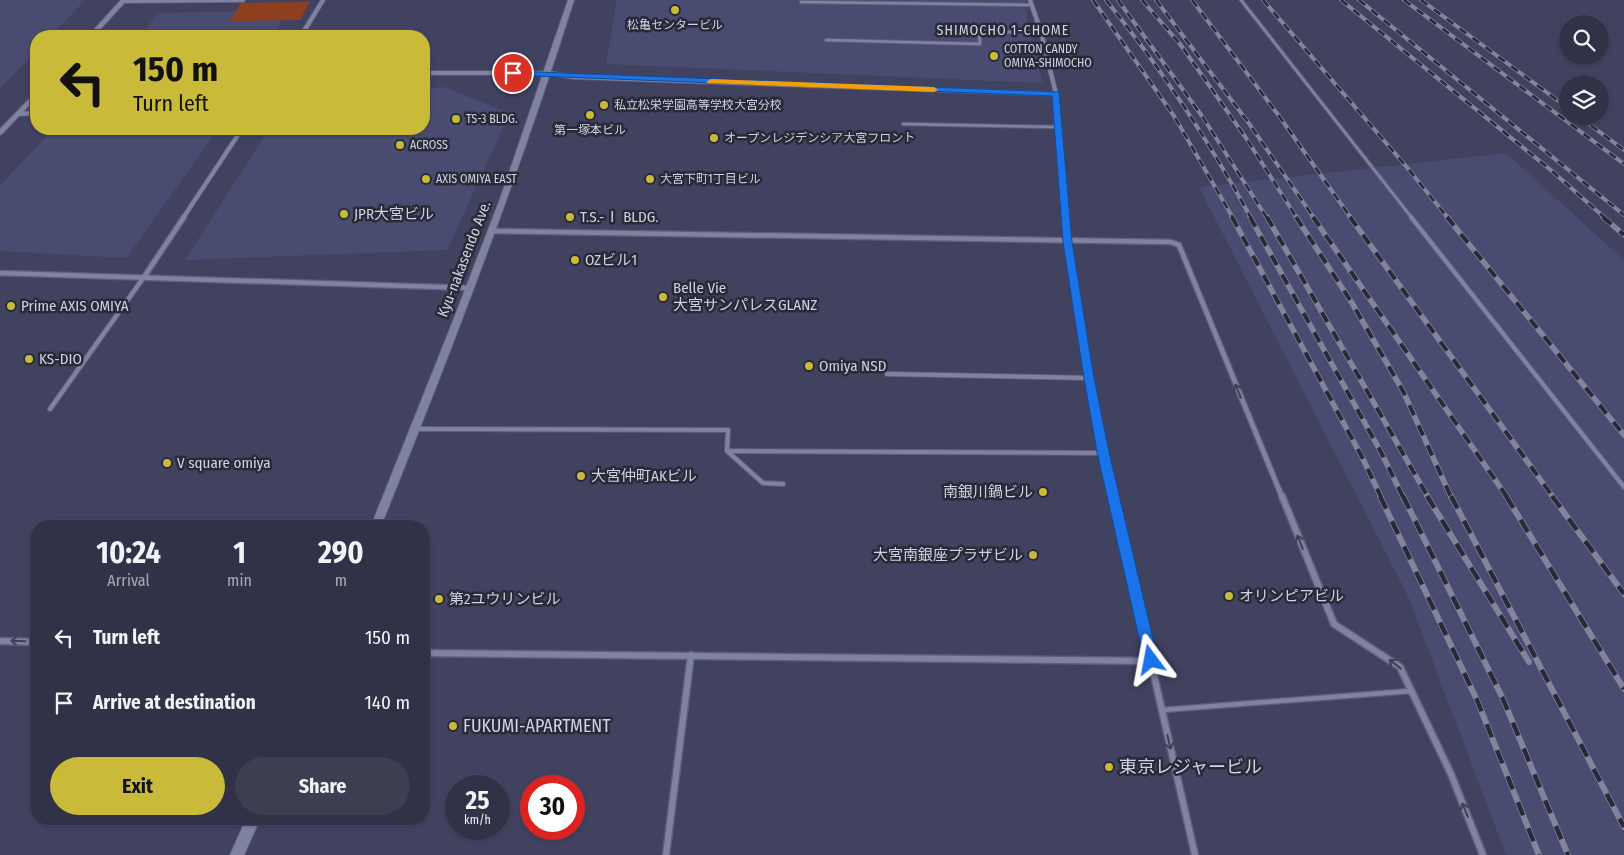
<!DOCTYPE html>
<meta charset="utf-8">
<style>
body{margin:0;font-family:"Fira Sans Condensed","Noto Sans JP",sans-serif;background:#3d3e52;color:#f1f3f6;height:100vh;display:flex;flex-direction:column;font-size:19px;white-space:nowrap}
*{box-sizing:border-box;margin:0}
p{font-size:16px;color:#a8aab4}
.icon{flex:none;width:28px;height:28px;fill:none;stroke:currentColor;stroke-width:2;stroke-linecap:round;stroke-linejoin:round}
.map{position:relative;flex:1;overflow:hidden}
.panel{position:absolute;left:30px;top:520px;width:400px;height:305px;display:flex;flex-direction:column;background:#313248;border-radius:20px;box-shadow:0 1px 4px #0004,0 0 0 1px #4c4d60}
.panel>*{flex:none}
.hud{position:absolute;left:30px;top:30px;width:400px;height:105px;border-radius:20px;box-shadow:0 1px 4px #0004,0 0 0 1px #4c4d60;background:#caba39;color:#111;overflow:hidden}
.tools{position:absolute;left:1559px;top:15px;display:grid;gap:10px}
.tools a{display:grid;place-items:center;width:50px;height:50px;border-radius:50%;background:#313248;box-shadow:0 1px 4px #0004,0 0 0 1px #4c4d60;font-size:25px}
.speed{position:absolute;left:445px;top:775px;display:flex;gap:10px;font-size:25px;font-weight:700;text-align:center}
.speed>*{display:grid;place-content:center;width:65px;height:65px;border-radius:50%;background:#313248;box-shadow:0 1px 4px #0004,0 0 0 1px #4c4d60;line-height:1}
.speed small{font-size:12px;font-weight:400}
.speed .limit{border:8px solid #d22;background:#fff;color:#111}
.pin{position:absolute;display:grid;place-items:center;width:42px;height:42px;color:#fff;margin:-21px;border:2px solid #fff;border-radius:50%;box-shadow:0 1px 5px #0007}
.me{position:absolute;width:55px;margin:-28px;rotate:347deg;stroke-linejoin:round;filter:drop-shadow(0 0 4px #0008)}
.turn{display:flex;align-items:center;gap:18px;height:105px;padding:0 20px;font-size:22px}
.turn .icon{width:65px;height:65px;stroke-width:2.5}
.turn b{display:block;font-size:35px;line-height:42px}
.eta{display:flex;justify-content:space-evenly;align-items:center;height:85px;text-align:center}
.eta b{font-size:30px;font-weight:700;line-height:35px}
.cta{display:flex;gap:10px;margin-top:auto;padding:10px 20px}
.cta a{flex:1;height:58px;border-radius:30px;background:#caba39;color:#111;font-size:20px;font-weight:700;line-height:58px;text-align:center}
.cta a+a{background:#3d3e52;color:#f1f3f6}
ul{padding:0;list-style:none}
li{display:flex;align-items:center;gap:15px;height:65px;padding:0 20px}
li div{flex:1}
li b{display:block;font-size:19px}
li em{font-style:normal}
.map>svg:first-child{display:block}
.built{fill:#4a4b70}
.green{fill:#8e3f1e}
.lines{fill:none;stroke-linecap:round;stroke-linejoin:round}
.service-far2-casing{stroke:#5e5e77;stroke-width:4.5}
.service-far1-casing{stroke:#5e5e77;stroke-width:6}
.service-casing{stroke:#5e5e77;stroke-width:7}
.minor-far2-casing{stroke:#5e5e77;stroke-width:5.5}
.minor-far1-casing{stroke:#5e5e77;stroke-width:7}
.minor-casing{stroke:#5e5e77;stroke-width:9}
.tertiary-casing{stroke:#5e5e77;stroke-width:2}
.secondary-casing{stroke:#5e5e77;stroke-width:2}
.service-far2{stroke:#7f82a3;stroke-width:2.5}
.service-far1{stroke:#7f82a3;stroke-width:4}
.service{stroke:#7f82a3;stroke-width:4.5}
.minor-far2{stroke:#7f82a3;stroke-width:4}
.minor-far1{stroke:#7f82a3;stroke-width:4.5}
.minor{stroke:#7f82a3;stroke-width:6}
.tertiary{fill:#7f82a3;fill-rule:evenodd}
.secondary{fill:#7f82a3;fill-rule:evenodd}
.rail-far2-casing{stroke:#82839c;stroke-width:4}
.rail-far1-casing{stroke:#82839c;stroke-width:5.5}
.rail-casing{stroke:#82839c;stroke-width:6}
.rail-far2{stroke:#292a38;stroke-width:2.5;stroke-dasharray:8;stroke-linecap:butt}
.rail-far1{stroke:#292a38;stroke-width:4;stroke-dasharray:11;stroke-linecap:butt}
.rail{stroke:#292a38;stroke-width:4.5;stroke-dasharray:14;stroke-linecap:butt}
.oneway{stroke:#3e4053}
.route{fill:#1a73e8;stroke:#114b97}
.slow{fill:#f59e0b}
.poi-dot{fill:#caba39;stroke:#292a38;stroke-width:2}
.labels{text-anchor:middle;stroke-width:5;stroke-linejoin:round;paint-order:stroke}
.far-poi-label{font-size:12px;fill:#d0d1e4;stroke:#292a38;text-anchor:start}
.far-neighbourhood-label{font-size:14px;letter-spacing:1px;fill:#d0d1e4;stroke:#292a38}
.poi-label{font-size:15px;fill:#d0d1e4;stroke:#292a38;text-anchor:start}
.street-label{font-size:15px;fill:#d0d1e4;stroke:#292a38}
.near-poi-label{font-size:18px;fill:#d0d1e4;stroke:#292a38;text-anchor:start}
</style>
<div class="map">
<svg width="1624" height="855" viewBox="0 0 1624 855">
<rect width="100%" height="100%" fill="#414260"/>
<g class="built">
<path d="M 0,0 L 85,0 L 51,36 L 36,36 L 36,51 L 0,89 Z"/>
<path d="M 617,0 L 1026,0 L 1027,20 L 1043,83 L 606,64 Z"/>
<path d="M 286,10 L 275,36 L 140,36 L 158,13 Z"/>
<path d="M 444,87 L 510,113 L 447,250 L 185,260 L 269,129 L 424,129 L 424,89 Z"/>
<path d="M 53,129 L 218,129 L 126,258 L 0,251 L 0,186 Z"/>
<path d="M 1506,153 L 1624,260 L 1624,855 L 1506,855 L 1408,596 L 1199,187 Z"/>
</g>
<path class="green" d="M 310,2 L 300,20 L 230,21 L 241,3 Z"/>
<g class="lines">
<defs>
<g id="service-far2">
<path d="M 1241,0 L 1412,218"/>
<path d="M 801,2 L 1031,5"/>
<path d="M 826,40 L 980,44 L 979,32 L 1041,32"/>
<path d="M 903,124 L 1058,127"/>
</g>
<g id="service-far1">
<path d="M 1411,217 L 1624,487"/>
<path d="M 887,374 L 1089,378"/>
<path d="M 50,409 L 144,277"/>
<path d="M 415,429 L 728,430 L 727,451 L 763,483 L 783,484"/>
<path d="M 728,451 L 1103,453"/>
</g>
<path id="service" d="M 1162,710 L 1411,691"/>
<g id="minor-far2">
<path d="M 1030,0 L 1041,32 L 1056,94 L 1066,218"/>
<path d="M 123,1 L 243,0"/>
<path d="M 301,36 L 323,0"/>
<path d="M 424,73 L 549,73 L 573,77 L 1056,94"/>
<path d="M 19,114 L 36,113"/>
<path d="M 183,218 L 242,129"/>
</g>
<g id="minor-far1">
<path d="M 1066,217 L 1068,241 L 1103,453 L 1113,497"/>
<path d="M 492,231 L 1171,242 L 1179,245 L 1282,497"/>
<path d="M 0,273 L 471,288"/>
<path d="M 144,277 L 184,217"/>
</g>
<g id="minor">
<path d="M 1113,496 L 1195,855"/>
<path d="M 1282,496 L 1334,624 L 1400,667 L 1451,774 L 1483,855"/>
<path d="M 0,641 L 36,642"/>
<path d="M 424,653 L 1151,661"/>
<path d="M 666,855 L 691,655"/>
</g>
<g id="tertiary">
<path d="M 121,0 L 127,0 L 94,36 L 88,36 Z"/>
<path d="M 36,93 L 36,98 L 2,134 L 0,135 L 0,129 L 34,94 Z"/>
</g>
<g id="secondary">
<path d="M 568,0 L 574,0 C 518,178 451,352 381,526 L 371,526 L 449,331 L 500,199 Z"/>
<path d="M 246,819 L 260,819 L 244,855 L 230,855 Z"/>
</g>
</defs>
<use href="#service-far2" class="service-far2-casing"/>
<use href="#service-far1" class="service-far1-casing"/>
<use href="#service" class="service-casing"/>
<use href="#minor-far2" class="minor-far2-casing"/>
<use href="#minor-far1" class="minor-far1-casing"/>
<use href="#minor" class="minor-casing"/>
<use href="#tertiary" class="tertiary-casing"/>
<use href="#secondary" class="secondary-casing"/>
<use href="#service-far2" class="service-far2"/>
<use href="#service-far1" class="service-far1"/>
<use href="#service" class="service"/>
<use href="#minor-far2" class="minor-far2"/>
<use href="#minor-far1" class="minor-far1"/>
<use href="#minor" class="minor"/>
<use href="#tertiary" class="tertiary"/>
<use href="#secondary" class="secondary"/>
<defs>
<g id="rail-far2">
<path d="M 1093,0 L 1174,116 L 1233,218"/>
<path d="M 1106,0 C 1161,68 1209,141 1251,218"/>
<path d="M 1118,0 L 1202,116 L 1267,218"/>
<path d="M 1142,0 L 1180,44 L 1246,138 L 1297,218"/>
<path d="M 1156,0 L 1248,122 L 1314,218"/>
<path d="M 1192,0 L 1279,116 L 1351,218"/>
<path d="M 1263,0 L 1405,165 L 1448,218"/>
<path d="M 1341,0 L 1552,171 L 1605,218"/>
<path d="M 1359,0 L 1624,215"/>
<path d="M 1404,0 L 1624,164"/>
<path d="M 1421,0 L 1568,108"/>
<path d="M 1578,116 L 1624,150"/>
</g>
<g id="rail-far1">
<path d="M 1232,217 L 1362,457 L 1381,497"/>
<path d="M 1250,217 L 1381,452 L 1403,497"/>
<path d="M 1267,217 L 1428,497"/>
<path d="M 1296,217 L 1352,303 L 1403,391 L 1451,497"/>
<path d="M 1313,217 L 1507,497"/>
<path d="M 1350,217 L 1553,497"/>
<path d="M 1447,217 L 1624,435"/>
<path d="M 1603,217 L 1624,235"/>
</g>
<g id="rail">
<path d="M 1380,496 L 1477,700 L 1539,855"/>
<path d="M 1403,496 L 1503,699 L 1568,855"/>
<path d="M 1427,496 L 1529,662"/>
<path d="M 1451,496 L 1624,827"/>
<path d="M 1506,496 L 1624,689"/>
<path d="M 1552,496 L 1624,594"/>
</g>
</defs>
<use href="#rail-far2" class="rail-far2-casing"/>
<use href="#rail-far1" class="rail-far1-casing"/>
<use href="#rail" class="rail-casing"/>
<use href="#rail-far2" class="rail-far2"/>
<use href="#rail-far1" class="rail-far1"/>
<use href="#rail" class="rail"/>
</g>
<defs><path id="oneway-shaft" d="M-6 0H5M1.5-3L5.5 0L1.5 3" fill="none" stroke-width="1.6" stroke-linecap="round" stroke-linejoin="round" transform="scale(1.25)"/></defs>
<g class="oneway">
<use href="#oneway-shaft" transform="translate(1238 391) rotate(-112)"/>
<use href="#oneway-shaft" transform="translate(1300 542) rotate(-112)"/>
<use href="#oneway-shaft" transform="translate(18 641) rotate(-178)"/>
<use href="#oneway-shaft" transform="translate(1395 664) rotate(-142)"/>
<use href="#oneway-shaft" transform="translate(1169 742) rotate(77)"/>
<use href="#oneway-shaft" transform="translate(1465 810) rotate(-112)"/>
</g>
<path class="route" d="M 513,71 L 1059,92 L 1072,242 L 1094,378 L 1109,452 L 1158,660 L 1156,665 L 1151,667 L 1146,665 L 1144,660 L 1097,452 L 1084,378 L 1063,242 L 1052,96 L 510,75 L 510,72 Z"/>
<path class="slow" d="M 711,79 L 934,87 L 938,90 L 934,92 L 708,83 L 706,82 Z"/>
<g class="poi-dot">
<circle cx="675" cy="10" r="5"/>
<circle cx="994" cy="56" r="5"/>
<circle cx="604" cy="105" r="5"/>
<circle cx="590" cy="115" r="5"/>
<circle cx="456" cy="119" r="5"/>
<circle cx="714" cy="138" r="5"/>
<circle cx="400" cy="145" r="5"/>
<circle cx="426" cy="179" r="5"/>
<circle cx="650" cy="179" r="5"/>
<circle cx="344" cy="214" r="5"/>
<circle cx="570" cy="217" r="5"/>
<circle cx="575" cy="260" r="5"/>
<circle cx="663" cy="297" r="5"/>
<circle cx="11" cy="306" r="5"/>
<circle cx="29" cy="359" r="5"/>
<circle cx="809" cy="366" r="5"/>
<circle cx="167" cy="463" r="5"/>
<circle cx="581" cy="476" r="5"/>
<circle cx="1043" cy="492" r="5"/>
<circle cx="1033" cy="555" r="5"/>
<circle cx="1229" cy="596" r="5"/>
<circle cx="439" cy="599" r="5"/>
<circle cx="453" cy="726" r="5"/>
<circle cx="1109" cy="767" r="5"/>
</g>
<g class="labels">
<g class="far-poi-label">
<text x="675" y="29" text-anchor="middle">松亀センタービル</text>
<text x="1004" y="53">COTTON CANDY<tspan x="1004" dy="14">OMIYA-SHIMOCHO</tspan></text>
<text x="614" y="109">私立松栄学園高等学校大宮分校</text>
<text x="466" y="123">TS-3 BLDG.</text>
<text x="590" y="134" text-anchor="middle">第一塚本ビル</text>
<text x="724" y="142">オープンレジデンシア大宮フロント</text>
<text x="410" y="149">ACROSS</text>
<text x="436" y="183">AXIS OMIYA EAST</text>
<text x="660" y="183">大宮下町1丁目ビル</text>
</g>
<g class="far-neighbourhood-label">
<text x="1003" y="35">SHIMOCHO 1-CHOME</text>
</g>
<g class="poi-label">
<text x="354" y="219">JPR大宮ビル</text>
<text x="580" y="222">T.S.-Ⅰ BLDG.</text>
<text x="585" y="265">OZビル1</text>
<text x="673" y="293">Belle Vie<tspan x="673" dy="17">大宮サンパレスGLANZ</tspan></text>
<text x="21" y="311">Prime AXIS OMIYA</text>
<text x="39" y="364">KS-DIO</text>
<text x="819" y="371">Omiya NSD</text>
<text x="177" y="468">V square omiya</text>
<text x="591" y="481">大宮仲町AKビル</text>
<text x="1033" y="497" text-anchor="end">南銀川鍋ビル</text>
<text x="1023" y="560" text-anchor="end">大宮南銀座プラザビル</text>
<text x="1239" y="601">オリンピアビル</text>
<text x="449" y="604">第2ユウリンビル</text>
</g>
<g class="street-label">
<text transform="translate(464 259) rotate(-69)" y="5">Kyu-nakasendo Ave.</text>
</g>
<g class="near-poi-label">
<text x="463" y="732">FUKUMI-APARTMENT</text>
<text x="1119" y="773">東京レジャービル</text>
</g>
</g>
</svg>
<div class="tools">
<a><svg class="icon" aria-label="search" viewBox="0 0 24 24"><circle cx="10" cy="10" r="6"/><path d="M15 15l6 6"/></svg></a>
<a><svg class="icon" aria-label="layers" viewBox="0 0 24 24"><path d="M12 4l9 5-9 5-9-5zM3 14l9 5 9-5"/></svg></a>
</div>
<div class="speed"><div>25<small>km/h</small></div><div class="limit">30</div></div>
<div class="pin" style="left:513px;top:73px;background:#d93025"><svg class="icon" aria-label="arrive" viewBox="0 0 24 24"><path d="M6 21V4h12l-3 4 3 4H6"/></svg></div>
<svg class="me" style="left:1151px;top:660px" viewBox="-20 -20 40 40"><path d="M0-17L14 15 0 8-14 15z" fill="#1a73e8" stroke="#fff" stroke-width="4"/></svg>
<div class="hud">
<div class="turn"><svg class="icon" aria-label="left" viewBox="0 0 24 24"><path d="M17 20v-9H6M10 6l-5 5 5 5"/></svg><div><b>150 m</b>Turn left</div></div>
</div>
<section class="panel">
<div class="eta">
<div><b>10:24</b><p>Arrival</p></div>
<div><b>1</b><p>min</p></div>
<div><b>290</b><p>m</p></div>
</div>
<ul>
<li><svg class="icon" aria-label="left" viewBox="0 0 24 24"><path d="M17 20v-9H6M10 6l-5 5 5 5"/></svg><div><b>Turn left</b></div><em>150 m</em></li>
<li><svg class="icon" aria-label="arrive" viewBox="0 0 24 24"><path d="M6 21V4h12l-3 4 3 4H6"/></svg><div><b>Arrive at destination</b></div><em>140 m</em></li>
</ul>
<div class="cta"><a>Exit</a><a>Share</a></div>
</section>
</div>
